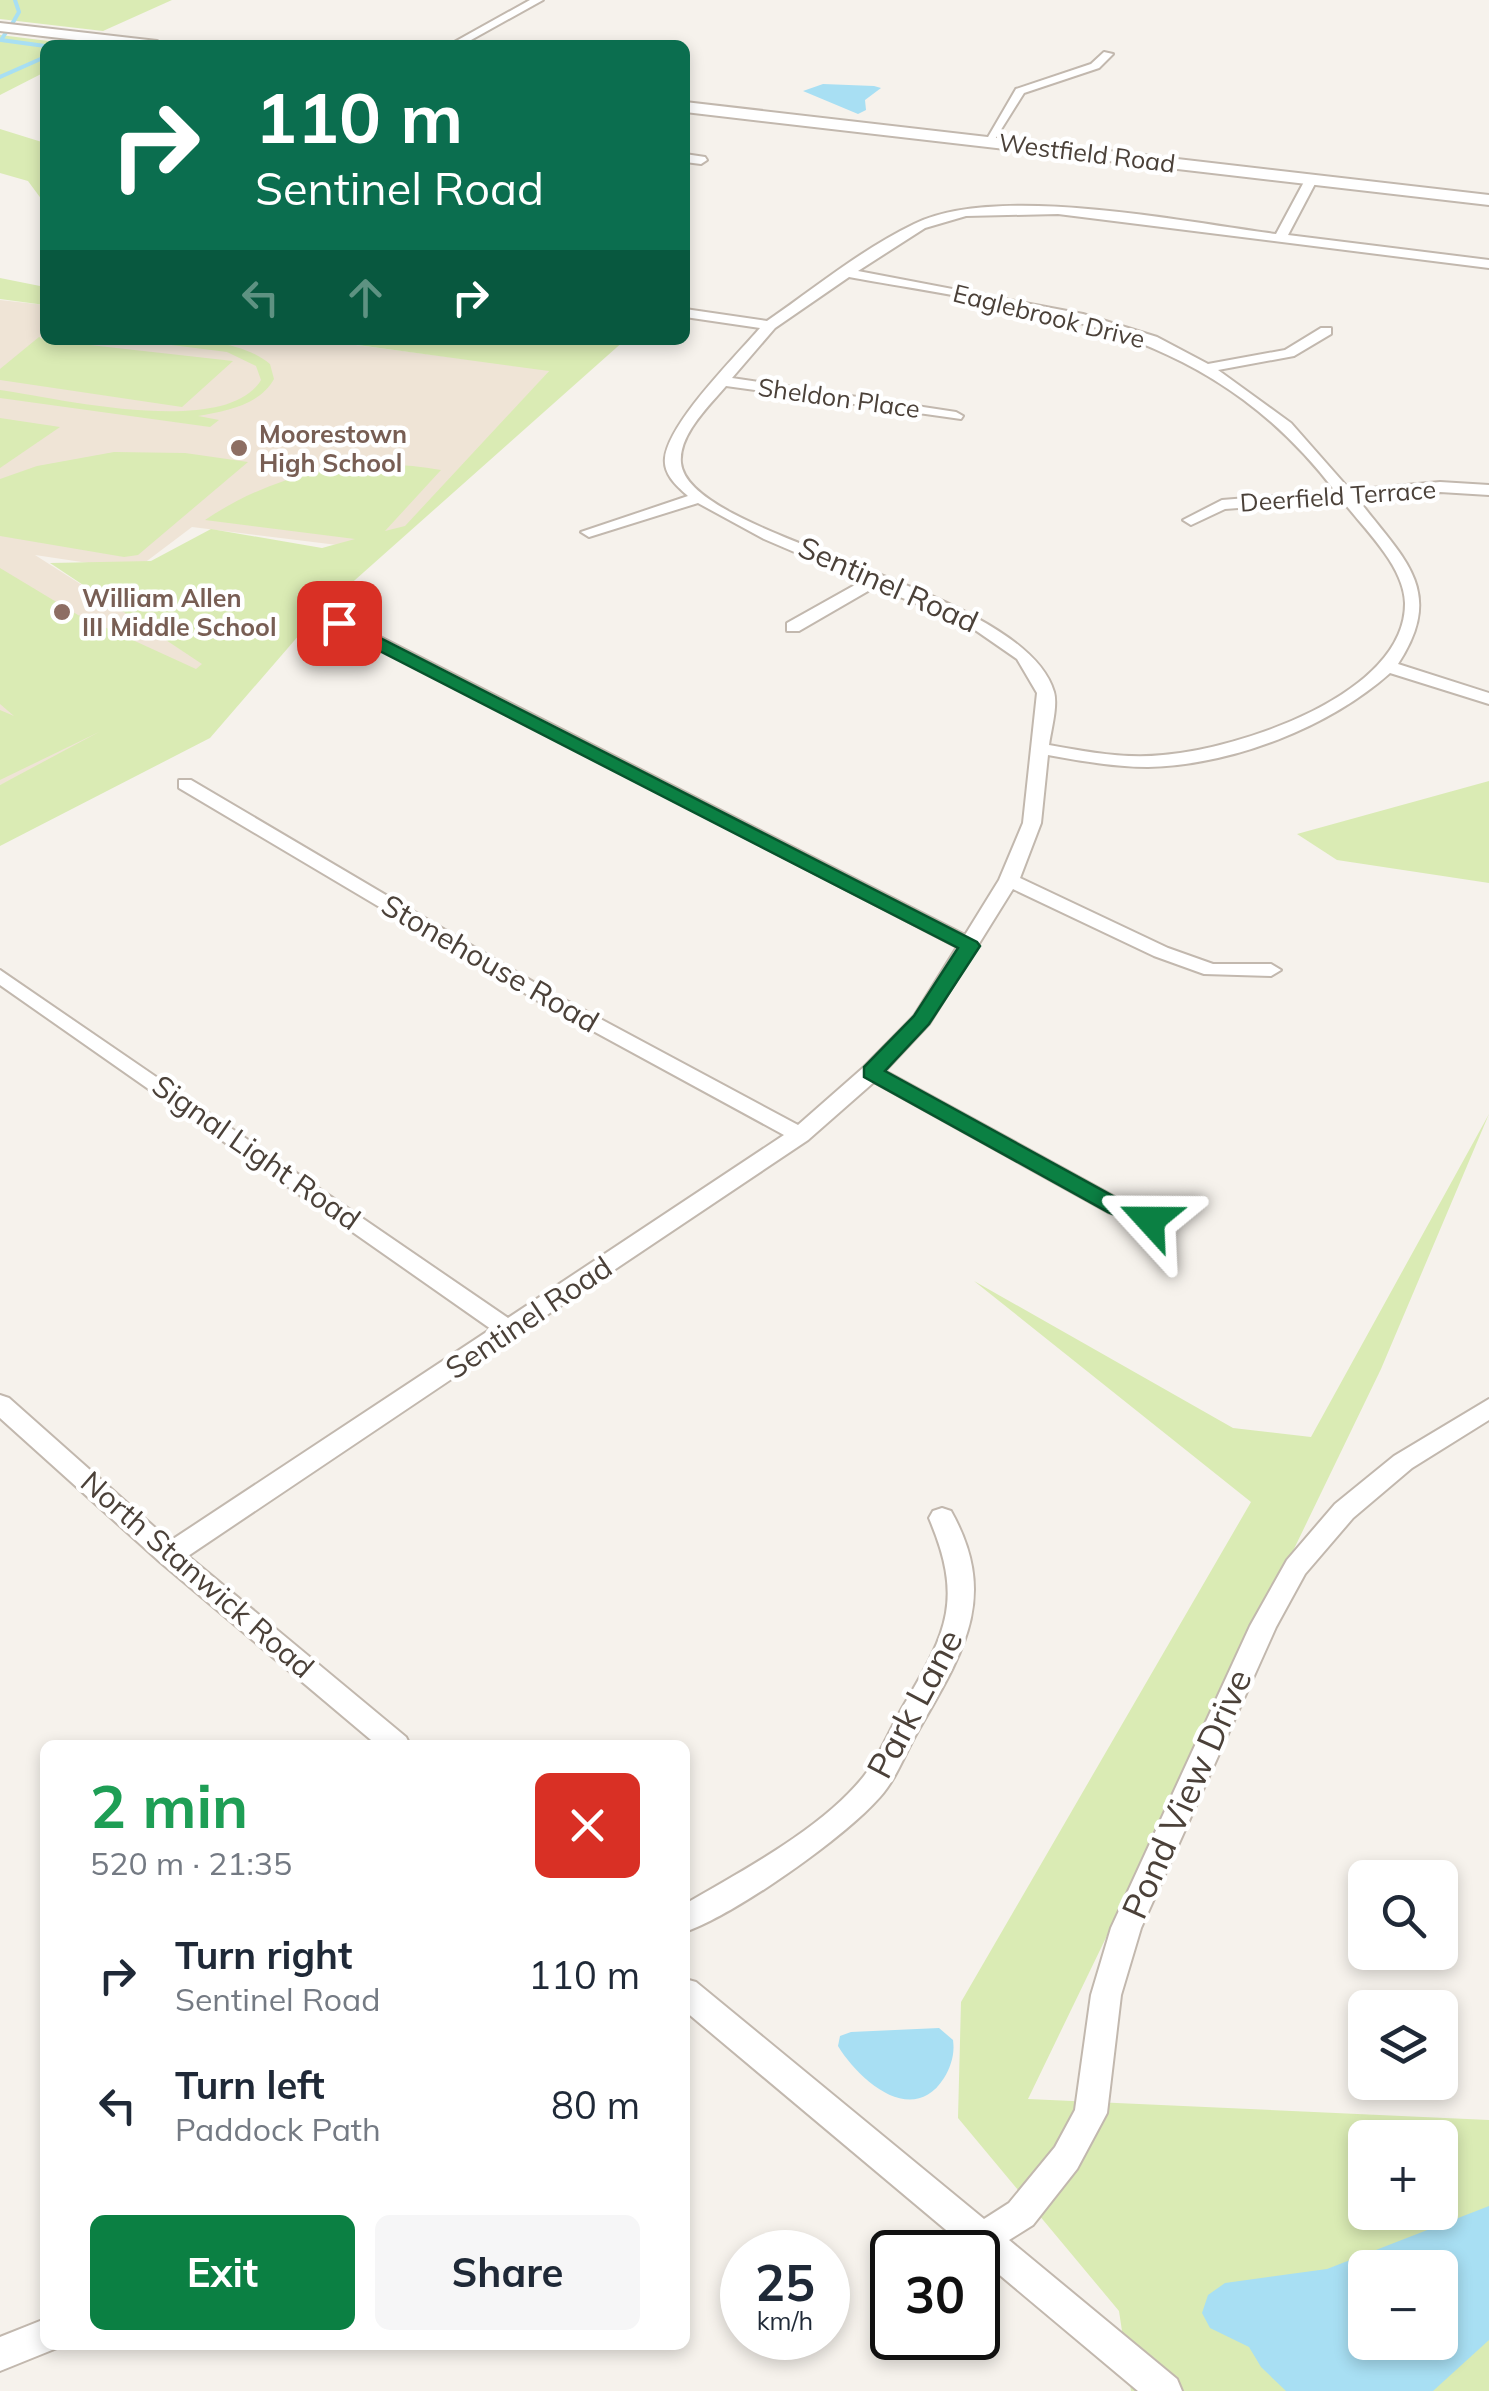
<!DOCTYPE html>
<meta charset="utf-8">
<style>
body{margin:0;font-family:Mulish,sans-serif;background:#f6f6f7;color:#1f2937;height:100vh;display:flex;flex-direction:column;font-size:38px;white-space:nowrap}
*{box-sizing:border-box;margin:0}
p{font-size:32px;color:#747a83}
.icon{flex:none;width:55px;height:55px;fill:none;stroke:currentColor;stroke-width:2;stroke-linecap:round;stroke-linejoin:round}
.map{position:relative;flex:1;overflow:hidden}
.panel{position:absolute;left:40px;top:1740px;width:650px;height:610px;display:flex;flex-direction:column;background:#fff;border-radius:15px;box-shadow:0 5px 15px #0003}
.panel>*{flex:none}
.banner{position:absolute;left:40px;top:40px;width:650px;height:305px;border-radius:15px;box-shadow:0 5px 15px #0003;background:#0b6e4f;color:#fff;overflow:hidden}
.tools{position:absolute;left:1348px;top:1860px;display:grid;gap:20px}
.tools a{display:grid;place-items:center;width:110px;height:110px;border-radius:15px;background:#fff;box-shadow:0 5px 15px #0003;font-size:50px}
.speed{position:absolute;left:720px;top:2230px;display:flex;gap:20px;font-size:50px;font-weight:700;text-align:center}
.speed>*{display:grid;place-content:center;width:130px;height:130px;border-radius:50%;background:#fff;box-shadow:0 5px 15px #0003;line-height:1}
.speed small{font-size:25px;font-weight:400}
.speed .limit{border:5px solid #111;border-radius:15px;background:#fff;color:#111}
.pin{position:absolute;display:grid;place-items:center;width:85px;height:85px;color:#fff;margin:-42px;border-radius:20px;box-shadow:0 5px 15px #0006}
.me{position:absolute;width:110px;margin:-55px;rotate:294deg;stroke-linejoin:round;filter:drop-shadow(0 0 8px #0008)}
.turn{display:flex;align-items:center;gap:35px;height:210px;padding:0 50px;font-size:45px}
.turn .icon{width:130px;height:130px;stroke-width:2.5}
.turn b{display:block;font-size:70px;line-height:85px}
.lanes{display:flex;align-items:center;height:95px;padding:0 50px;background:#0003;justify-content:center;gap:50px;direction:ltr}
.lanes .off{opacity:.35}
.round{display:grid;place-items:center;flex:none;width:105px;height:105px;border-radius:15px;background:#f6f6f7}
.headline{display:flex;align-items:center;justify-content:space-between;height:170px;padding:0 50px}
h1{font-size:60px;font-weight:700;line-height:75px;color:#1e9e55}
.button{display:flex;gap:20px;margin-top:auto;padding:20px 50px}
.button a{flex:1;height:115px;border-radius:15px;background:#0b8043;color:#fff;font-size:40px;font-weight:700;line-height:115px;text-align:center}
.button a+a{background:#f6f6f7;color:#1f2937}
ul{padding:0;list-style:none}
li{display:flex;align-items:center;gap:30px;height:130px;padding:0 50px}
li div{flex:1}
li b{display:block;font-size:38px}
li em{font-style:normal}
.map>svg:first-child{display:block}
.education{fill:#efe4d6}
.green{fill:#daebb4;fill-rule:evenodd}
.water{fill:#a8dff3;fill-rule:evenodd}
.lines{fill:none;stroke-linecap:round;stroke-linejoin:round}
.stream{stroke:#a8dff3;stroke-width:4}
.minor-casing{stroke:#c2b8ae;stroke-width:4}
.tertiary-casing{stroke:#c2b8ae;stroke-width:4}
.minor{fill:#fff;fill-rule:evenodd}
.tertiary{fill:#fff;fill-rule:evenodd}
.route{fill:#0b8043;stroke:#07532c;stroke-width:2.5}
.education-dot{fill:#8d6e63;stroke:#fff;stroke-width:4}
.labels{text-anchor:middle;stroke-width:9;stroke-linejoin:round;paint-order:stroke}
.far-street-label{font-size:25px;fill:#4b4139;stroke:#fff}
.far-education-label{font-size:25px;font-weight:bold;fill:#785e54;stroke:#fff;text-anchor:start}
.street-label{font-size:30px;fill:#4b4139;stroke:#fff}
.near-street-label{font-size:35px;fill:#4b4139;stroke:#fff}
</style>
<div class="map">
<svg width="1489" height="2391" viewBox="0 0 1489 2391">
<rect width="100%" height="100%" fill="#f6f2ec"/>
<path class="education" d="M 0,300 L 45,305 L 45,340 L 316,340 L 550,370 L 386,551 L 192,527 L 135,570 L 35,555 L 215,670 L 83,745 L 0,785 Z"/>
<g class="green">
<path d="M 0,0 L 172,0 L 103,31 L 0,19 Z"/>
<path d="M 0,36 L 0,35 L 81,45 L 45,45 L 45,72 L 0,95 Z"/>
<path d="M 0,129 L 45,143 L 45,204 L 28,181 L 0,173 Z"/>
<path d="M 0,278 L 45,287 L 45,305 L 0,299 Z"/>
<path d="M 39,337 L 45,340 L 233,361 L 182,407 L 0,380 L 0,369 Z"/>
<path d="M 132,340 C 175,340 235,335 270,364 L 274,379 C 259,406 225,411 198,416 L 219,420 L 210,427 L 0,398 L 0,390 C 57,398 226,439 261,380 L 256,366 L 227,352 Z"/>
<path d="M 321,340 L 625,340 L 319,612 L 210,738 L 0,846 L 0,785 L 99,732 L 0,780 L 0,710 L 14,716 L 0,704 L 0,568 L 78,615 L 196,669 L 202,664 L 50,563 L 151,561 L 211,529 L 322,548 L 355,539 L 205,520 C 275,473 358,455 441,470 L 385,531 L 405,526 L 549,371 Z"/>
<path d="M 0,418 L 60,427 L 0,468 Z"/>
<path d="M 114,452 L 185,453 L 248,462 L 138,555 L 124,557 L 0,536 L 0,479 L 37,466 Z"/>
<path d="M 1489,781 L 1489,883 L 1337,860 L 1297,834 Z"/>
<path d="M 1489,1114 L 1381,1369 L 1028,2099 L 1489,2120 L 1489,2391 L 1131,2391 L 1119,2311 L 958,2118 L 961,2002 L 1251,1502 L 974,1281 L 1233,1428 L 1311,1437 ZM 1365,2138 L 1440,2138 L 1440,2212 L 1365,2212 ZM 1365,2268 L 1440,2268 L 1440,2342 L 1365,2342 Z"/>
</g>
<g class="water">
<path d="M 823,84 L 874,86 L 881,88 L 865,100 L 866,110 L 858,114 L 803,91 Z"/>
<path d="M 939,2028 L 953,2040 C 955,2054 951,2066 944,2078 C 913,2127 860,2082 838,2046 L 840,2036 L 851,2032 Z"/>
<path d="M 1489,2206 L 1489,2340 L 1433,2391 L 1286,2391 L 1261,2367 L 1249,2347 L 1210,2328 L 1202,2313 L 1208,2295 L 1225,2283 L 1327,2269 ZM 1365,2268 L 1440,2268 L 1440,2342 L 1365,2342 Z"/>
</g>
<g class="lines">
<g class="stream">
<path d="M 12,24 L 19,12 L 15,0"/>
<path d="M 7,31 L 1,40 L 45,46"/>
<path d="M 0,77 L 45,57"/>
</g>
<defs>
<g id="minor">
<path d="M 530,0 L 543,0 L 462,45 L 449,45 Z"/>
<path d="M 1104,52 L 1113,54 L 1099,68 L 1024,93 L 992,144 L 984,144 L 1016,89 L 1091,64 Z"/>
<path d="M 685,154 L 705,157 L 707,160 L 701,164 L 685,162 Z"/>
<path d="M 1311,176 L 1317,180 L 1288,235 L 1489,260 L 1489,268 L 1058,214 L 966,216 L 925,228 L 858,271 L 1083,314 L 1157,337 L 1208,364 L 1285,350 L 1321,328 L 1331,328 L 1331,334 L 1294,356 L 1218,370 L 1291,423 L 1350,490 L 1440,482 L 1489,485 L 1489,495 L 1440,492 L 1357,498 C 1402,558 1447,589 1398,664 L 1489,693 L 1489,704 L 1390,673 C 1328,728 1232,765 1148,767 C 1115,767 1081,761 1048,755 L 1041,823 L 1020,878 L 1168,948 L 1213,964 L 1271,964 L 1281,970 L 1271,976 L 1204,974 L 1154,956 L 1013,889 L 929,1024 L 885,1071 L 1124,1202 L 1158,1215 L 1161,1220 L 1158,1225 L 1150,1227 L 1108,1212 L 874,1082 L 808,1140 L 523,1331 L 519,1337 L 511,1339 L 188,1556 L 406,1737 L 410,1745 L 377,1745 L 160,1562 L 0,1418 L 0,1395 L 9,1398 L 170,1541 L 491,1329 L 0,985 L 0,970 L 508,1318 L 784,1135 L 538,1001 L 179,788 L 179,780 L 191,780 L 552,993 L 798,1125 L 864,1067 L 914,1016 L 957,947 L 331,623 L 339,618 L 345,619 L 965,935 L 999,880 L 1023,823 L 1037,693 L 1017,659 L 965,623 L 875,587 L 799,631 L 787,631 L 787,623 L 862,581 L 764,539 L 698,503 L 589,537 L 581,532 L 688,496 C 678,487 663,475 665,458 C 669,422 736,356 760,328 L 685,317 L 685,309 L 767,321 C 815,288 862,249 914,224 C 996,183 1183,222 1276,234 L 1305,180 ZM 849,277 C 1042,312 1207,323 1335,491 L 1222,500 L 1183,520 L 1191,525 L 1225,509 L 1342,500 C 1363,528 1404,565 1405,603 C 1406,695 1238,749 1163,755 C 1125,759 1087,752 1049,745 C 1051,730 1058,706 1054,692 C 1023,585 689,540 681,463 C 678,435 710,405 726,386 L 961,419 L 963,416 L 956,412 L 732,378 L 775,328 Z"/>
<path d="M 1489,1399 L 1489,1420 L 1412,1468 L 1353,1518 L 1305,1574 L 1276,1627 L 1141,1928 L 1121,1995 L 1107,2113 L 1077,2169 L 1033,2225 L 1009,2240 L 1177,2379 L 1182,2391 L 1138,2391 L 685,2011 L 685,1979 L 696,1982 L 984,2219 L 1009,2203 L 1055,2147 L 1075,2110 L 1091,1995 L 1111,1928 L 1250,1626 L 1287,1560 L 1335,1504 L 1394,1456 Z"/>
<path d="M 942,1508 L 951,1511 C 1000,1598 962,1654 918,1731 C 905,1753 897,1778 880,1797 C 844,1838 736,1914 685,1932 L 685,1904 C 743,1870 822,1829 864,1776 C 881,1754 891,1726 905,1703 C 948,1631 963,1598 929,1518 L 933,1511 Z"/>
<path d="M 45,2319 L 45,2345 L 58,2345 L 57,2348 L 0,2371 L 0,2337 Z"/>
</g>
<g id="tertiary">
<path d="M 0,23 L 157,41 L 164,45 L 120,45 L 0,31 Z"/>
<path d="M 685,102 L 1489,195 L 1489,205 L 685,112 Z"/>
</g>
</defs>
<use href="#minor" class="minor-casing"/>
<use href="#tertiary" class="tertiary-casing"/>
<use href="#minor" class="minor"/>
<use href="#tertiary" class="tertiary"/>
</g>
<path class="route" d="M 333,620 L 345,620 L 977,942 L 980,946 L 929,1024 L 885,1071 L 1124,1202 L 1158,1215 L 1158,1226 L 1141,1226 L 1108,1212 L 864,1077 L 864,1067 L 914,1016 L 958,948 L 333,627 Z"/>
<g class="education-dot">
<circle cx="239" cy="448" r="10"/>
<circle cx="62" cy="612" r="10"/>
</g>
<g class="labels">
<g class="far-street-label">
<text transform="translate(1087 153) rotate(7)" y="9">Westfield Road</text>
<text transform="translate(1049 316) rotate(14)" y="9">Eaglebrook Drive</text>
<text transform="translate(839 398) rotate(8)" y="9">Sheldon Place</text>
<text transform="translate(1338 496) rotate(-4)" y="9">Deerfield Terrace</text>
</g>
<g class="far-education-label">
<text x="259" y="443">Moorestown<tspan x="259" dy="29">High School</tspan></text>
<text x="82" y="607">William Allen<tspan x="82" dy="29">III Middle School</tspan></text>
</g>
<g class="street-label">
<text transform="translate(888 585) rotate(24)" y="10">Sentinel Road</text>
<text transform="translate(490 964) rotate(30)" y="10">Stonehouse Road</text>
<text transform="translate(256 1153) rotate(35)" y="10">Signal Light Road</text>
<text transform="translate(529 1318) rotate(-34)" y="10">Sentinel Road</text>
<text transform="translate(197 1575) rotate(41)" y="10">North Stanwick Road</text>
</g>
<g class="near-street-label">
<text transform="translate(915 1704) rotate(-62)" y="12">Park Lane</text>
<text transform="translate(1187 1794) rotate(-66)" y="12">Pond View Drive</text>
</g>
</g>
</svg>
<div class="tools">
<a><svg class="icon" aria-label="search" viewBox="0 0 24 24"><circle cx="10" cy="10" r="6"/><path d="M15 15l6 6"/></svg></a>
<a><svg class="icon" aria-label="layers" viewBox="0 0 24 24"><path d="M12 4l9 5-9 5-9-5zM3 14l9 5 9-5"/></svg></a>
<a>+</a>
<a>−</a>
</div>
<div class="speed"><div>25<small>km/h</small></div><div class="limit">30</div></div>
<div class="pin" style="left:339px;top:623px;background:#d93025"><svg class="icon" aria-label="arrive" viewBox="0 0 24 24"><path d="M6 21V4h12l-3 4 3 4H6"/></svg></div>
<svg class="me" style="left:1150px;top:1220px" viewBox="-20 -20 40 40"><path d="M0-17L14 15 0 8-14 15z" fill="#0b8043" stroke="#fff" stroke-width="4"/></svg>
<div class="banner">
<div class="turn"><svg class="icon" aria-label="right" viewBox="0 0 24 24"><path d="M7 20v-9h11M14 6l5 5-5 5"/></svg><div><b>110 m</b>Sentinel Road</div></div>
<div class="lanes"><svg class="icon off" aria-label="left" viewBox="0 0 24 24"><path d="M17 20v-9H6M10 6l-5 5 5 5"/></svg><svg class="icon off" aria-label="ahead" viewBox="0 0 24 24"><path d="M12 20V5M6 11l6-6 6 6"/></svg><svg class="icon" aria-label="right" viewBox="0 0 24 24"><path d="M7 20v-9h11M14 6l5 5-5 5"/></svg></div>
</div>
<section class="panel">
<div class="headline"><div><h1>2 min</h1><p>520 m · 21:35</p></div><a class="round" style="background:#d93025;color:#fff"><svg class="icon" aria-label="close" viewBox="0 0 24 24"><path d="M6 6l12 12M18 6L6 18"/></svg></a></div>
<ul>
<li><svg class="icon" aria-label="right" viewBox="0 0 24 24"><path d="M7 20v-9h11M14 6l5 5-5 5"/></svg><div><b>Turn right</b><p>Sentinel Road</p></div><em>110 m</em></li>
<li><svg class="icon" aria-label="left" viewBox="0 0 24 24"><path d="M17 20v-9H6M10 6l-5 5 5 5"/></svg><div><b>Turn left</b><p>Paddock Path</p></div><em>80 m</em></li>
</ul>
<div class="button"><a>Exit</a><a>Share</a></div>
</section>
</div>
